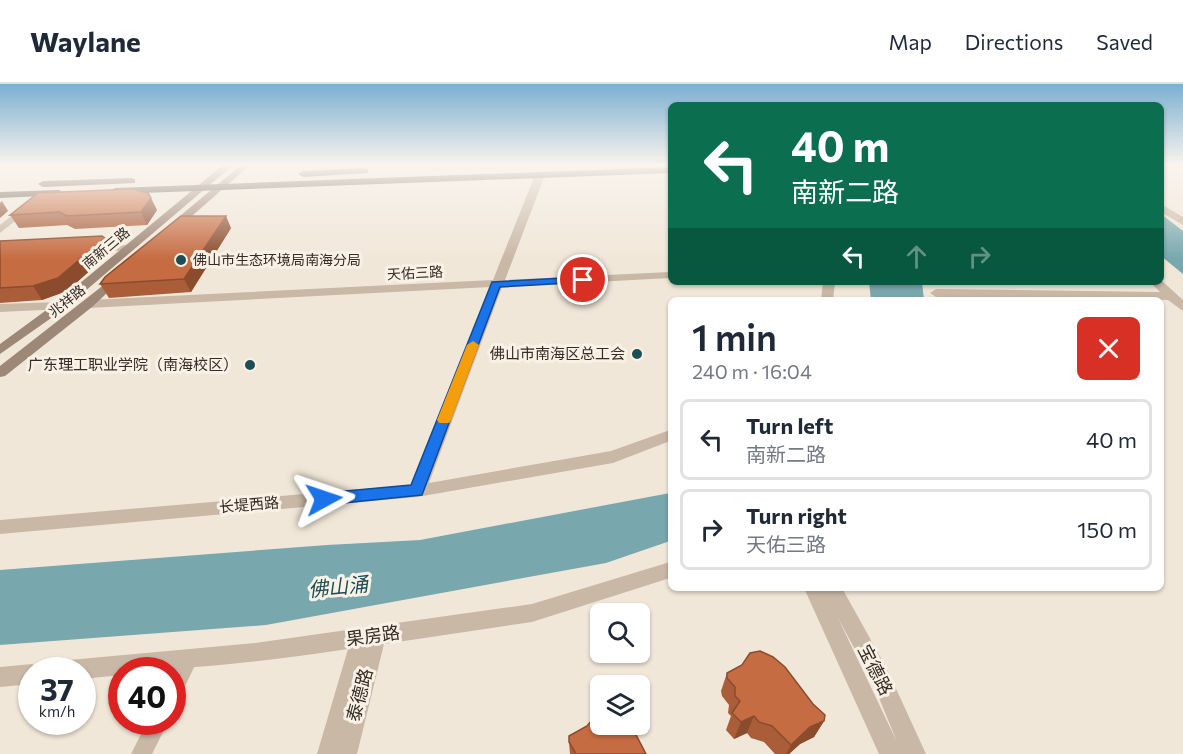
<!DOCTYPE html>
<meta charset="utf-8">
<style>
body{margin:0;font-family:Commissioner,"Noto Sans SC",sans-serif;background:#f2f2f3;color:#1f2937;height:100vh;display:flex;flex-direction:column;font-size:22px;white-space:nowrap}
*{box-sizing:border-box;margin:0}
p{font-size:20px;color:#747a83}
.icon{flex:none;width:33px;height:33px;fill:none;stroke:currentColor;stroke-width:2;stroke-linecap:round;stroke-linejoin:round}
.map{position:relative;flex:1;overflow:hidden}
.side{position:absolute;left:668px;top:213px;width:496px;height:294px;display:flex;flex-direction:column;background:#fff;border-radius:9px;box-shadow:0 2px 4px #0004}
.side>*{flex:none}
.top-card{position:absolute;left:668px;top:18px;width:496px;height:183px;border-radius:9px;box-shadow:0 2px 4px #0004;background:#0b6e4f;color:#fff;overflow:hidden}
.buttons{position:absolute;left:590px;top:519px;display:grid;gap:12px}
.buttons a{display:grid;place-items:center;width:60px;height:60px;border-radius:9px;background:#fff;box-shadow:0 2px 4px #0004;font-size:30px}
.speed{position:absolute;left:18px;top:573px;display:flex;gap:12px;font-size:30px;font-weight:700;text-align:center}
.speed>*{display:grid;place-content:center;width:78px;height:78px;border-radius:50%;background:#fff;box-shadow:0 2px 4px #0004;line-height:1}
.speed small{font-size:15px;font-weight:400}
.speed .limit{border:9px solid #d22;background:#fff;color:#111}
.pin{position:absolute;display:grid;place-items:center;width:51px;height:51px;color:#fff;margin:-26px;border:3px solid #fff;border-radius:50%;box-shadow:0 2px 6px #0007}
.me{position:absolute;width:66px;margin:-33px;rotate:85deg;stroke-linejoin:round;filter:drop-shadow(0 0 4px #0008)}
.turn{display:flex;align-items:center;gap:21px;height:126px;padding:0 24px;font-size:27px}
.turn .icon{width:78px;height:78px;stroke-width:2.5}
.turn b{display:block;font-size:42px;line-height:51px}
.lanes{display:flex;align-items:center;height:57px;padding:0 24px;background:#0003;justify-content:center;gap:30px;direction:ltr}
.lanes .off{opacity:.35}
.round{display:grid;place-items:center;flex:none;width:63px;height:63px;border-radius:9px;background:#f2f2f3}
.headline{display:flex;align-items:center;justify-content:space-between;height:102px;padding:0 24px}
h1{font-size:36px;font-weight:600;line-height:45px}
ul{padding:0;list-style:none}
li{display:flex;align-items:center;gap:18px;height:81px;margin:0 12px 9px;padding:0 12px;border:3px solid #e0e1e3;border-radius:9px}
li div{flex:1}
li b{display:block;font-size:22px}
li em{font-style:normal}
header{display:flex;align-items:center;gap:36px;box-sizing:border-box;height:84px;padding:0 30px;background:#fff;border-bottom:2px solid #e0e1e3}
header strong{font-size:28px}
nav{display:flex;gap:33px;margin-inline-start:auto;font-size:21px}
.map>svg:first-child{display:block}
.water{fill:#78a8ae}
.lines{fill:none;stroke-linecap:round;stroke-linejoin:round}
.minor{fill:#c9b8a5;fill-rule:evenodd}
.tertiary{fill:#c9b8a5;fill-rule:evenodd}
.secondary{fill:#9d8776;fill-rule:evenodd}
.trunk{fill:#66564a;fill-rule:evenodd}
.wall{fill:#aa5d39}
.shaded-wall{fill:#8b4c2e}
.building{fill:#c66c42;stroke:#8b4c2e;stroke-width:1.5}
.route{fill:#1a73e8;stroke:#114b97;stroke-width:1.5}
.slow{fill:#f59e0b}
.poi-dot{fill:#1c4e56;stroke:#f9f1e5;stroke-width:2}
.labels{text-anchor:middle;stroke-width:6;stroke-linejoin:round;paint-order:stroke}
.far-street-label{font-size:14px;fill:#352c26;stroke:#f9f1e5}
.far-poi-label{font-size:14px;fill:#352c26;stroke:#f9f1e5;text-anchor:start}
.poi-label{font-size:15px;fill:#352c26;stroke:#f9f1e5;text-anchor:end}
.street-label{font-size:15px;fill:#352c26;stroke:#f9f1e5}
.near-street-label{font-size:18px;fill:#352c26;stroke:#f9f1e5}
.near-water-label{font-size:20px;font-style:italic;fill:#1c4e56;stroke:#f9f1e5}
</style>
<header>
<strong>Waylane</strong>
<nav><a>Map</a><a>Directions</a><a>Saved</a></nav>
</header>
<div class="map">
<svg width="1183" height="670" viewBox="0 0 1183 670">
<rect width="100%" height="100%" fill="#f1e7d9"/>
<g class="water">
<path d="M 1161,130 L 1183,147 L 1183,190 L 1161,172 Z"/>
<path d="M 869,198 L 922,198 L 924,216 L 871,216 Z"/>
<path d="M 670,409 L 670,457 L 606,479 L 266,541 L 0,561 L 0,486 L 327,461 L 420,456 Z"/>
</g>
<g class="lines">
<g class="minor">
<path d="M 23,123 L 30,125 L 0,149 L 0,141 Z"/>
<path d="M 130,161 L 133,162 L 133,166 L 92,168 L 87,165 L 92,162 Z"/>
<path d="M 189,566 L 196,569 L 198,575 L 179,615 L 172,617 L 172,587 L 182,569 Z"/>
<path d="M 147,638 L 168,638 L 152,670 L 131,670 Z"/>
</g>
<g class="tertiary">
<path d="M 540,88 L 545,91 L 505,196 L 670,188 L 670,194 L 502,203 L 429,399 L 611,367 L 670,346 L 670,357 L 613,379 L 417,413 L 0,450 L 0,436 L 411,401 L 490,203 L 88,224 L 82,220 L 88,216 L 493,196 L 535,91 Z"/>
<path d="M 1161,120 L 1183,133 L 1183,141 L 1161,128 Z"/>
<path d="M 1161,196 L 1183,216 L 1183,227 L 1168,216 L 936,213 L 930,209 L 936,205 L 1160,208 L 1150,198 Z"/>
<path d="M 823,198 L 835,198 L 833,216 L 821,216 Z"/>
<path d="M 60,218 L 64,219 L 64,225 L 0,228 L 0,220 Z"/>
<path d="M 670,478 L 670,494 L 532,538 L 384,560 L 357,670 L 317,670 L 348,565 C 272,576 198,586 122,586 L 122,591 L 82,595 L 82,586 L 58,586 L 62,579 L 69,576 L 255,559 L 532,520 Z"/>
<path d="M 804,504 L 842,504 L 887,585 L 926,670 L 879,670 ZM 838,534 L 873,599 L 897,658 Z"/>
<path d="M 32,580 L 39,583 L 41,586 L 32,586 L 32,600 L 0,603 L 0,583 Z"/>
</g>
<g class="secondary">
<path d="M 223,81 L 233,81 L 64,225 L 0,270 L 0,260 L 56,219 Z"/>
<path d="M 241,81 L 250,81 L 176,146 L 168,146 L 168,142 Z"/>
<path d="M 119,189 L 125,192 L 123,194 L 92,223 L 5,292 L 0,293 L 0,282 Z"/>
</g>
<g class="trunk">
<path d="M 670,83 L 670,89 L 115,110 L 110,107 L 115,104 Z"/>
<path d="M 364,84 L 368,85 L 368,89 L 303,93 L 298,90 L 303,87 Z"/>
<path d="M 131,94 L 135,95 L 135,99 L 43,103 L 38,100 L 43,97 Z"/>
<path d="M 59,106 L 64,109 L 63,111 L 0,114 L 0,108 Z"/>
</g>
</g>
<g class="wall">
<path d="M 38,109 L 157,126 L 147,141 L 75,145 L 67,141 L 19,144 L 10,131 Z"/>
<path d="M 231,144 L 191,208 L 109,214 L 100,200 Z"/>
<path d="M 0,157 L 112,167 L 67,207 L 42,216 L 0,219 Z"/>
<path d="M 727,589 L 824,637 L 814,653 L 800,660 L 789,670 L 775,670 L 764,658 L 751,654 L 747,649 L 734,655 L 726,646 L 731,632 L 728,629 L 729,621 L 722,612 L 721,607 Z"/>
<path d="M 569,658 L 646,670 L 570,670 Z"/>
</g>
<g class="shaded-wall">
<path d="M 151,114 L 157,126 L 147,141 L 141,128 Z"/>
<path d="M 2,117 L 8,127 L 0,134 L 0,119 Z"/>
<path d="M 226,132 L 231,144 L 191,208 L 184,195 Z"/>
<path d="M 105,154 L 112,167 L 67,207 L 42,216 L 33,202 Z"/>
<path d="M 754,632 L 747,649 L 734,655 L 741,638 Z"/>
<path d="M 824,637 L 814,653 L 800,660 L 789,670 L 786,670 L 791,661 L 810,643 Z"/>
</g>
<g class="building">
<path d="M 132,105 L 148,109 L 151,114 L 141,128 L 67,132 L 59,128 L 10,131 L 38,109 Z"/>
<path d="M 181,132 L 226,132 L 184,195 L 100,200 L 105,193 Z"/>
<path d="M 102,152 L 105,154 L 58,194 L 33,202 L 0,204 L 0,157 Z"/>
<path d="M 760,567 L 773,573 L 785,583 L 813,620 L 825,631 L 824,637 L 810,643 L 791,661 L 772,642 L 759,638 L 754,632 L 741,638 L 732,629 L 740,617 L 735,612 L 735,603 L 727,594 L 727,589 L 742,581 L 750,569 Z"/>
<path d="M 598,629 L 600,629 L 600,640 L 629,640 L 633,645 L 646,670 L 575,670 L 575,668 L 569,658 L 569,652 L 587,642 Z"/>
</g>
<linearGradient id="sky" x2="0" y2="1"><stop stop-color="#7bafd1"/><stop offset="0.46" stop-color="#f9f4ee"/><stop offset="1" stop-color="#f9f4ee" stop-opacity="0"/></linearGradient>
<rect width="1183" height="175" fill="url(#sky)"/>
<path class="route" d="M 583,193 L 588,196 L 587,198 L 500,203 L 422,411 L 324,421 L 319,419 L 316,415 L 319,410 L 324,409 L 411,401 L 492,198 Z"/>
<path class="slow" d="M 473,257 L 479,261 L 451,336 L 449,339 L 439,339 L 437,336 L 467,261 Z"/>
<g class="poi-dot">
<circle cx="181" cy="176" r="6"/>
<circle cx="637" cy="270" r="6"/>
<circle cx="250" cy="281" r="6"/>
</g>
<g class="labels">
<g class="far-street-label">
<text transform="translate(106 164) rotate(-40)" y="5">南新三路</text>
<text transform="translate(415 189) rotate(-3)" y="5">天佑三路</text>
<text transform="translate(67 217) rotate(-39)" y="5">兆祥路</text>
</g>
<g class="far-poi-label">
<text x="193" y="181">佛山市生态环境局南海分局</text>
</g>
<g class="poi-label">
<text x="625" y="275">佛山市南海区总工会</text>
<text x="238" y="286">广东理工职业学院（南海校区）</text>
</g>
<g class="street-label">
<text transform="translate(249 421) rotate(-5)" y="5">长堤西路</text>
</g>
<g class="near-street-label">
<text transform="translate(373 552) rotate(-8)" y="6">果房路</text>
<text transform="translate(875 586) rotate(63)" y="6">宝德路</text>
<text transform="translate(360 611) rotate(-75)" y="6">泰德路</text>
</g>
<g class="near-water-label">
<text transform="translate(338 503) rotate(-6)" y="7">佛山涌</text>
</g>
</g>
</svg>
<div class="buttons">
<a><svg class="icon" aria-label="search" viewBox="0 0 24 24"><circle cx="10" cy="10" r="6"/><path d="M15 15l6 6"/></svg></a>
<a><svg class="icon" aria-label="layers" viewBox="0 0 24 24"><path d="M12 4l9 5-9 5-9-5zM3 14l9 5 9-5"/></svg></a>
</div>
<div class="speed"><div>37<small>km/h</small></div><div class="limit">40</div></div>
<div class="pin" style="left:583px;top:196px;background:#d93025"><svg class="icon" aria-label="arrive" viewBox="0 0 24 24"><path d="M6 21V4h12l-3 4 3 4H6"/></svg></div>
<svg class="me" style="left:324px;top:415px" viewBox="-20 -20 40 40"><path d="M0-17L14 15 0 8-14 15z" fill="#1a73e8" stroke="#fff" stroke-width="4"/></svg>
<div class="top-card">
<div class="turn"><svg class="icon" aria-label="left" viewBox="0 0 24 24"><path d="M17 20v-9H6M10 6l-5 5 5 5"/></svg><div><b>40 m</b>南新二路</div></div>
<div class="lanes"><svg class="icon" aria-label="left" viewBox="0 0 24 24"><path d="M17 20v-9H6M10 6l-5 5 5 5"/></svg><svg class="icon off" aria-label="ahead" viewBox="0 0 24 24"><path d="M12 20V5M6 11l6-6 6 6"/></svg><svg class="icon off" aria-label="right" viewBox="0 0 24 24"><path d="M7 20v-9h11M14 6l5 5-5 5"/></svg></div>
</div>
<section class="side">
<div class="headline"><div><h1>1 min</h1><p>240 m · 16:04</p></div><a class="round" style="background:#d93025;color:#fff"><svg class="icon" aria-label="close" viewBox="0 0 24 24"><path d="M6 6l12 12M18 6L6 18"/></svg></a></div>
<ul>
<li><svg class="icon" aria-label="left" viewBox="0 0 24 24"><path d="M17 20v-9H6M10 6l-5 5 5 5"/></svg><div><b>Turn left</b><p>南新二路</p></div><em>40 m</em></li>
<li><svg class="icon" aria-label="right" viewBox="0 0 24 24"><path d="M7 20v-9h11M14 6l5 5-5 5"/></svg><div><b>Turn right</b><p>天佑三路</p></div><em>150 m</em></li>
</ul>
</section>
</div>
